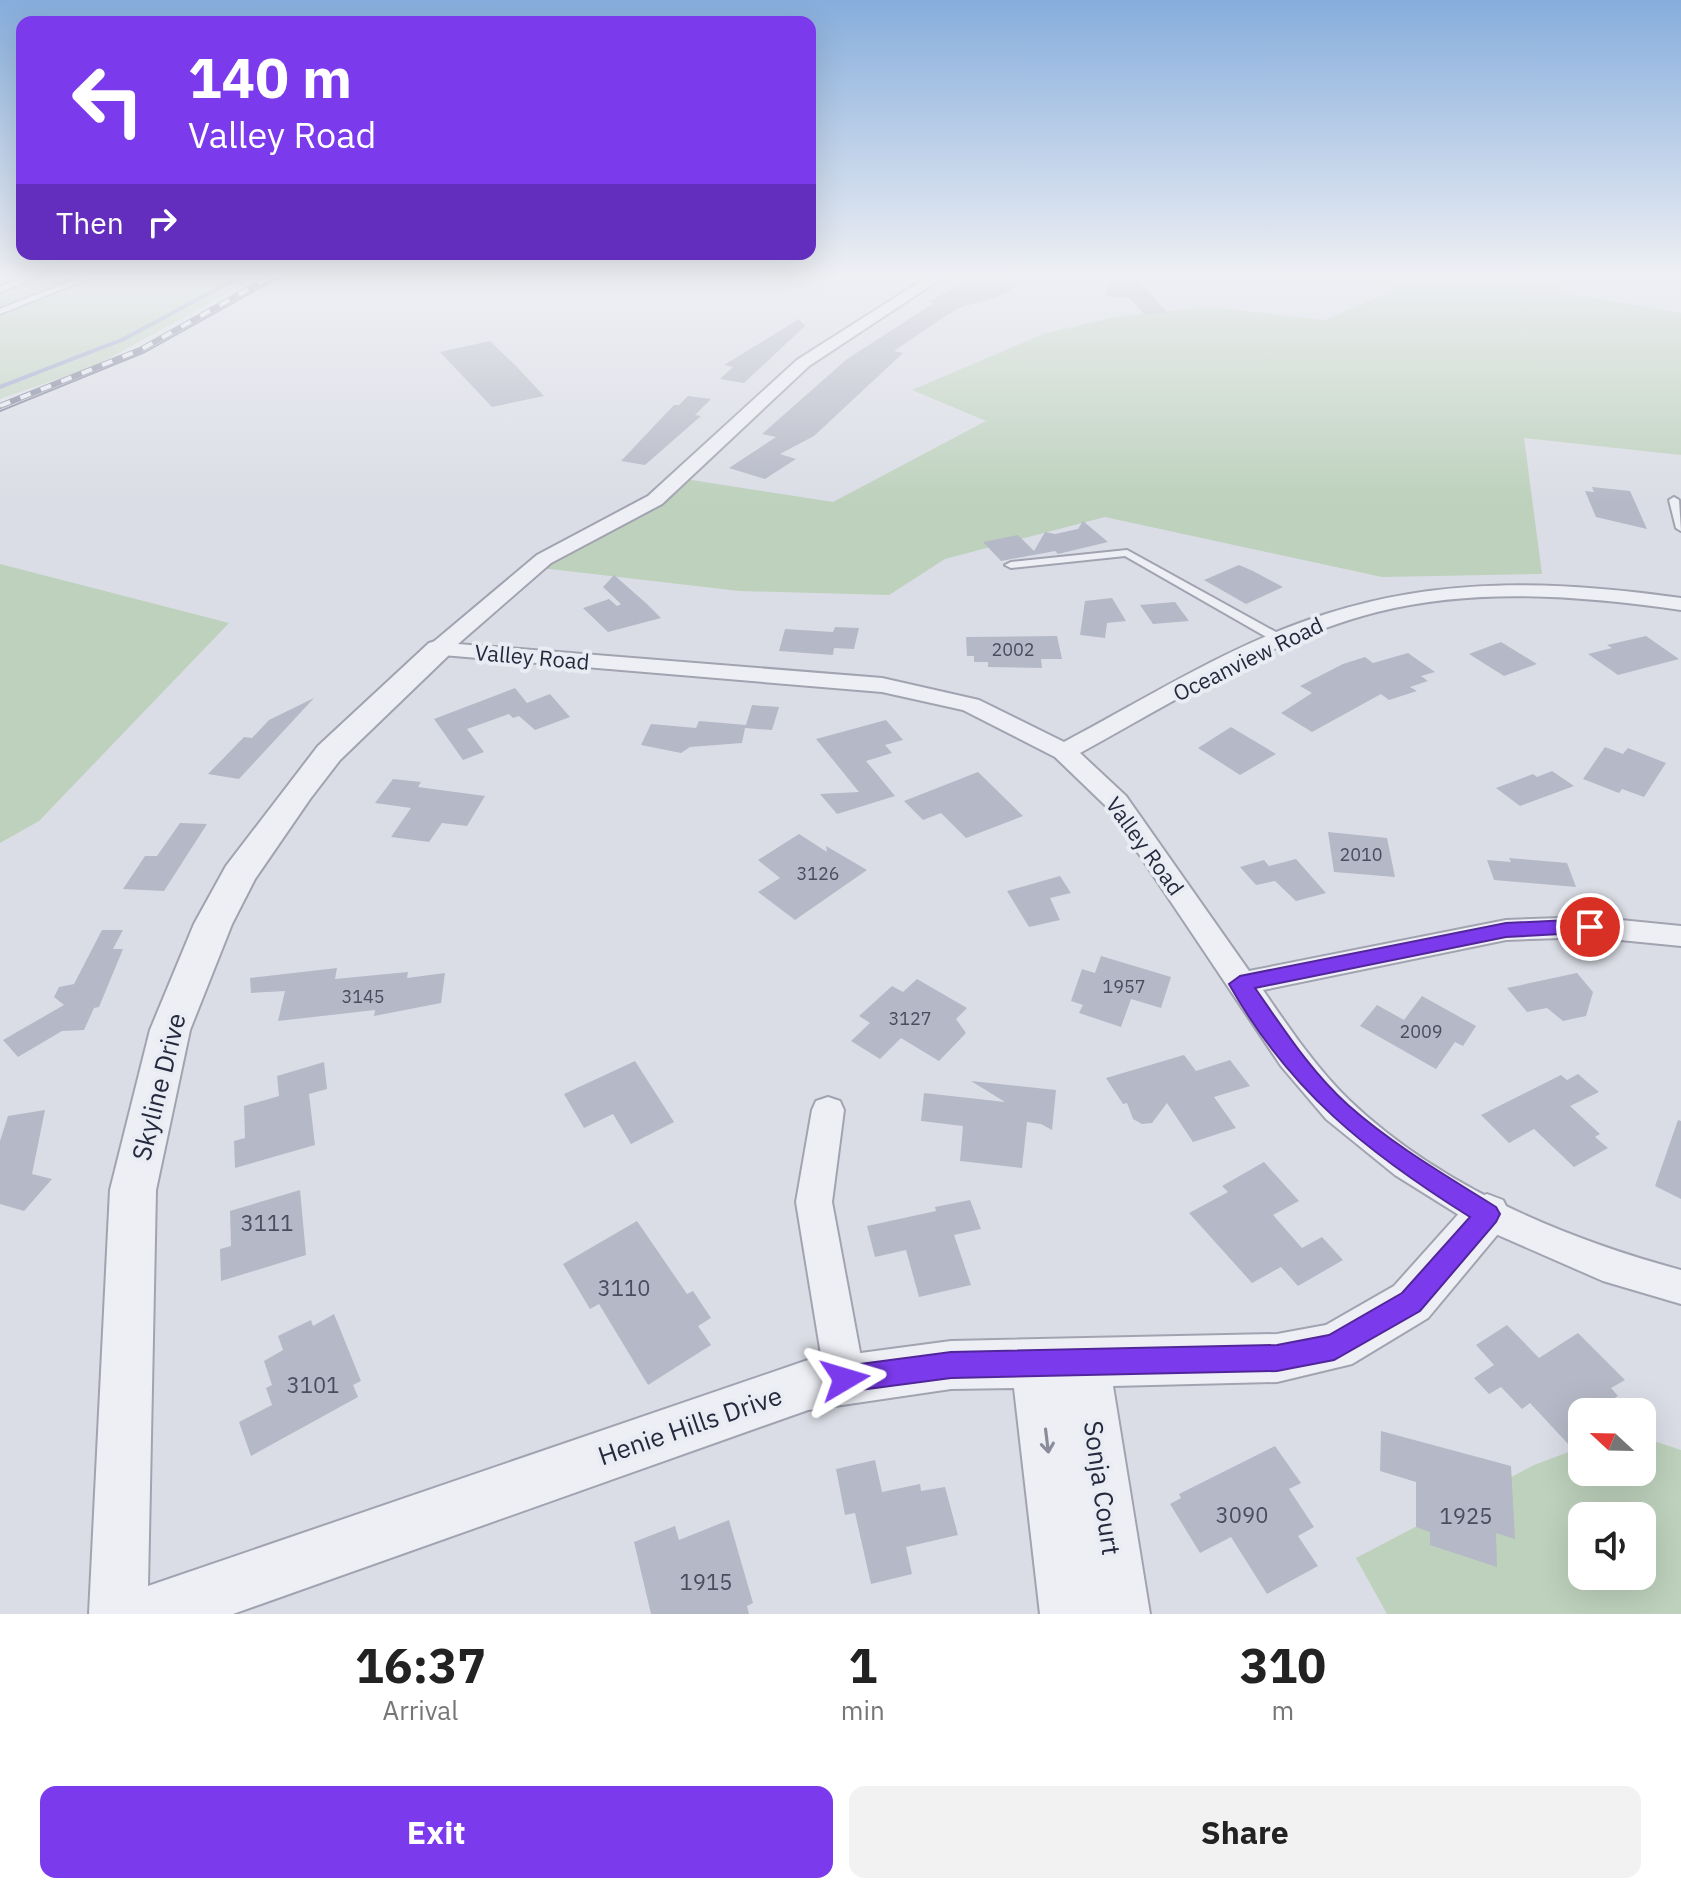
<!DOCTYPE html>
<style>
body{margin:0;font-family:"IBM Plex Sans",sans-serif;background:#f2f2f2;color:#222;height:100vh;display:flex;flex-direction:column;font-size:30px;white-space:nowrap}
*{box-sizing:border-box;margin:0}
p{font-size:26px;color:#767676}
.icon{flex:none;width:44px;height:44px;fill:none;stroke:currentColor;stroke-width:2;stroke-linecap:round;stroke-linejoin:round}
.map{position:relative;height:1614px;overflow:hidden}
.panel{display:flex;flex-direction:column;background:#fff;flex:1}
.panel>*{flex:none}
.banner{position:absolute;left:16px;top:16px;width:800px;height:244px;border-radius:16px;box-shadow:0 8px 32px #0002;background:#7c3aed;color:#fff;overflow:hidden}
.needle{width:52px;rotate:292deg}
.tools{position:absolute;left:1568px;top:1398px;display:grid;gap:16px}
.tools a{display:grid;place-items:center;width:88px;height:88px;border-radius:16px;background:#fff;box-shadow:0 8px 32px #0002;font-size:40px}
.pin{position:absolute;display:grid;place-items:center;width:68px;height:68px;color:#fff;margin:-34px;border:4px solid #fff;border-radius:50%;box-shadow:0 2px 8px #0007}
.me{position:absolute;width:88px;margin:-44px;rotate:83deg;stroke-linejoin:round;filter:drop-shadow(0 0 6px #0008)}
.turn{display:flex;align-items:center;gap:28px;height:168px;padding:0 40px;font-size:36px}
.turn .icon{width:104px;height:104px;stroke-width:2.5}
.turn b{display:block;font-size:56px;line-height:68px}
.then{display:flex;align-items:center;height:76px;padding:0 40px;background:#0003;gap:16px;font-size:30px}
.eta{display:flex;justify-content:space-evenly;align-items:center;height:136px;text-align:center}
.eta b{font-size:48px;font-weight:800;line-height:56px}
.button{display:flex;gap:16px;margin-top:auto;padding:16px 40px}
.button a{flex:1;height:92px;border-radius:16px;background:#7c3aed;color:#fff;font-size:32px;font-weight:800;line-height:92px;text-align:center}
.button a+a{background:#f2f2f2;color:#222}
.map>svg:first-child{display:block}
.green{fill:#bdd1bc;fill-rule:evenodd}
.lines{fill:none;stroke-linecap:round;stroke-linejoin:round}
.stream{stroke:#94a3c9;stroke-width:4}
.building{fill:#b5b8c6}
.service-casing{stroke:#a1a3b0;stroke-width:4}
.minor-casing{stroke:#a1a3b0;stroke-width:4}
.tertiary-casing{stroke:#a1a3b0;stroke-width:4}
.service{fill:#eeeff5;fill-rule:evenodd}
.minor{fill:#eeeff5;fill-rule:evenodd}
.tertiary{fill:#eeeff5;fill-rule:evenodd}
.tram{stroke:#747991;stroke-width:2}
.rail-casing{stroke:#747991;stroke-width:6}
.rail{stroke:#eaecf4;stroke-width:4;stroke-dasharray:11;stroke-linecap:butt}
.oneway{stroke:#8a8c99}
.route{fill:#7c3aed;stroke:#51269a;stroke-width:2}
.labels{text-anchor:middle;stroke-width:8;stroke-linejoin:round;paint-order:stroke}
.number-label{font-size:18px;fill:#494d5f}
.street-label{font-size:22px;fill:#25293d;stroke:#eaecf4}
.near-number-label{font-size:22px;fill:#494d5f}
.near-street-label{font-size:26px;fill:#25293d;stroke:#eaecf4}
</style>
<div class="map">
<svg width="1681" height="1614" viewBox="0 0 1681 1614">
<rect width="100%" height="100%" fill="#dbdde6"/>
<g class="green">
<path d="M 0,276 L 259,276 L 95,366 L 0,399 Z"/>
<path d="M 1342,276 L 1562,276 L 1559,292 L 1681,313 L 1681,455 L 1524,438 L 1542,574 L 1382,577 L 1105,517 L 945,559 L 889,595 L 739,591 L 524,566 L 577,539 L 679,478 L 833,502 L 986,421 L 912,390 L 1043,334 L 1119,316 L 1211,307 L 1324,320 L 1398,289 Z"/>
<path d="M 0,564 L 229,623 L 39,821 L 0,843 Z"/>
<path d="M 1642,1437 L 1681,1450 L 1681,1614 L 1387,1614 L 1356,1558 L 1534,1465 L 1582,1447 L 1582,1472 L 1642,1472 ZM 1582,1516 L 1642,1516 L 1642,1576 L 1582,1576 Z"/>
</g>
<g class="lines">
<path class="stream" d="M 0,387 L 124,339 L 241,276"/>
</g>
<g class="building">
<path d="M 992,276 L 1036,276 L 999,296 L 956,309 L 894,351 L 903,353 L 814,436 L 780,454 L 796,459 L 765,479 L 729,468 L 776,437 L 762,434 L 847,359 L 934,303 L 928,302 L 963,283 Z"/>
<path d="M 1111,276 L 1134,276 L 1168,313 L 1144,314 L 1129,298 L 1105,296 Z"/>
<path d="M 799,319 L 805,326 L 744,383 L 720,379 L 733,367 L 724,365 Z"/>
<path d="M 490,341 L 517,367 L 544,396 L 492,407 L 440,352 Z"/>
<path d="M 688,396 L 711,399 L 695,415 L 701,416 L 645,465 L 621,461 L 674,405 L 679,405 Z"/>
<path d="M 1592,487 L 1630,491 L 1647,529 L 1596,517 L 1585,491 L 1594,492 Z"/>
<path d="M 1083,521 L 1108,542 L 1058,554 L 1055,551 L 1001,561 L 983,542 L 1018,535 L 1034,551 L 1045,532 L 1055,534 L 1078,529 Z"/>
<path d="M 1239,565 L 1253,571 L 1283,587 L 1246,604 L 1204,580 Z"/>
<path d="M 614,575 L 647,604 L 661,618 L 608,632 L 583,608 L 609,599 L 617,606 L 621,604 L 603,587 Z"/>
<path d="M 1112,598 L 1126,621 L 1107,623 L 1105,638 L 1080,635 L 1085,601 Z"/>
<path d="M 1175,602 L 1189,621 L 1153,624 L 1140,605 Z"/>
<path d="M 835,627 L 859,628 L 854,649 L 834,648 L 833,655 L 779,651 L 785,629 L 833,632 Z"/>
<path d="M 1057,636 L 1062,659 L 1041,659 L 1042,668 L 988,667 L 988,662 L 974,662 L 974,656 L 967,656 L 966,637 Z"/>
<path d="M 1646,636 L 1679,659 L 1618,675 L 1588,654 L 1612,648 L 1607,645 Z"/>
<path d="M 1501,642 L 1537,664 L 1504,676 L 1469,654 Z"/>
<path d="M 1408,653 L 1435,672 L 1421,676 L 1428,681 L 1410,687 L 1417,691 L 1389,700 L 1381,694 L 1312,732 L 1281,713 L 1312,693 L 1300,686 L 1343,664 L 1365,657 L 1373,663 Z"/>
<path d="M 515,688 L 527,703 L 550,694 L 570,717 L 535,730 L 519,716 L 513,718 L 509,714 L 467,729 L 484,752 L 463,760 L 434,719 Z"/>
<path d="M 314,698 L 239,779 L 208,774 L 244,737 L 252,738 L 269,720 Z"/>
<path d="M 752,705 L 779,707 L 772,730 L 745,728 L 742,743 L 690,747 L 681,753 L 641,745 L 651,724 L 696,728 L 699,721 L 746,725 Z"/>
<path d="M 886,720 L 903,740 L 885,745 L 892,753 L 866,761 L 895,796 L 837,814 L 820,794 L 859,792 L 816,739 Z"/>
<path d="M 1231,727 L 1276,754 L 1240,775 L 1198,748 Z"/>
<path d="M 1605,747 L 1623,754 L 1628,748 L 1666,763 L 1644,797 L 1622,789 L 1619,793 L 1583,779 Z"/>
<path d="M 1552,771 L 1574,786 L 1520,806 L 1496,788 L 1533,774 L 1537,777 Z"/>
<path d="M 978,772 L 1023,816 L 966,838 L 941,813 L 923,820 L 904,801 Z"/>
<path d="M 393,779 L 421,782 L 418,787 L 485,796 L 467,826 L 442,823 L 429,842 L 391,837 L 411,808 L 375,803 Z"/>
<path d="M 180,823 L 207,824 L 164,891 L 123,889 L 145,856 L 157,856 Z"/>
<path d="M 1328,832 L 1387,838 L 1395,877 L 1334,872 Z"/>
<path d="M 799,834 L 827,852 L 826,846 L 867,870 L 795,920 L 758,892 L 780,878 L 758,860 Z"/>
<path d="M 1509,858 L 1567,863 L 1576,887 L 1494,880 L 1487,860 L 1511,862 Z"/>
<path d="M 1296,859 L 1326,893 L 1296,901 L 1275,881 L 1256,885 L 1240,867 L 1264,860 L 1269,866 Z"/>
<path d="M 1060,876 L 1071,893 L 1050,898 L 1060,920 L 1029,927 L 1007,891 Z"/>
<path d="M 102,930 L 123,930 L 113,949 L 123,949 L 99,1007 L 94,1008 L 84,1030 L 62,1031 L 18,1057 L 3,1040 L 64,1005 L 54,997 L 59,987 L 74,984 Z"/>
<path d="M 1101,956 L 1171,977 L 1161,1008 L 1131,999 L 1121,1027 L 1079,1013 L 1083,1005 L 1071,1001 L 1082,969 L 1095,973 Z"/>
<path d="M 337,968 L 335,979 L 408,972 L 407,978 L 445,973 L 441,1003 L 374,1016 L 375,1010 L 278,1021 L 285,991 L 251,993 L 250,978 Z"/>
<path d="M 1577,973 L 1593,992 L 1586,1016 L 1563,1021 L 1547,1008 L 1527,1012 L 1507,988 Z"/>
<path d="M 917,979 L 967,1008 L 956,1019 L 966,1033 L 939,1061 L 901,1038 L 880,1059 L 851,1041 L 870,1023 L 859,1016 L 892,986 L 903,992 Z"/>
<path d="M 1422,996 L 1476,1026 L 1463,1046 L 1455,1042 L 1436,1069 L 1360,1026 L 1377,1005 L 1404,1020 Z"/>
<path d="M 1184,1055 L 1196,1071 L 1230,1060 L 1250,1086 L 1214,1097 L 1236,1128 L 1193,1142 L 1167,1103 L 1152,1123 L 1142,1124 L 1133,1119 L 1127,1103 L 1123,1104 L 1106,1078 Z"/>
<path d="M 635,1061 L 674,1122 L 631,1144 L 613,1114 L 584,1128 L 564,1094 Z"/>
<path d="M 324,1062 L 327,1089 L 309,1094 L 315,1145 L 235,1168 L 234,1141 L 245,1138 L 244,1106 L 279,1096 L 277,1076 Z"/>
<path d="M 1578,1074 L 1599,1092 L 1570,1106 L 1600,1134 L 1595,1137 L 1608,1148 L 1574,1167 L 1534,1129 L 1509,1143 L 1481,1115 L 1561,1075 L 1567,1080 Z"/>
<path d="M 971,1081 L 1056,1090 L 1052,1130 L 1041,1124 L 1027,1122 L 1022,1168 L 960,1161 L 963,1126 L 921,1121 L 924,1093 L 1005,1102 Z"/>
<path d="M 45,1110 L 32,1174 L 52,1179 L 24,1211 L 0,1204 L 0,1141 L 8,1116 Z"/>
<path d="M 1678,1120 L 1681,1121 L 1681,1199 L 1655,1186 Z"/>
<path d="M 1264,1162 L 1299,1201 L 1273,1215 L 1302,1248 L 1322,1237 L 1343,1260 L 1298,1286 L 1281,1267 L 1252,1283 L 1189,1213 L 1228,1192 L 1222,1186 Z"/>
<path d="M 300,1190 L 306,1255 L 221,1281 L 220,1249 L 231,1246 L 230,1211 Z"/>
<path d="M 970,1200 L 981,1229 L 954,1235 L 971,1285 L 919,1297 L 906,1250 L 875,1257 L 867,1226 L 936,1211 L 935,1207 Z"/>
<path d="M 637,1221 L 687,1294 L 693,1291 L 711,1318 L 698,1326 L 711,1345 L 648,1385 L 599,1304 L 590,1309 L 563,1264 Z"/>
<path d="M 334,1314 L 361,1381 L 353,1385 L 358,1397 L 251,1456 L 239,1422 L 272,1405 L 266,1388 L 272,1385 L 264,1361 L 283,1350 L 278,1336 L 311,1320 L 313,1326 Z"/>
<path d="M 1507,1325 L 1539,1358 L 1578,1333 L 1625,1380 L 1611,1388 L 1618,1396 L 1610,1401 L 1621,1412 L 1582,1412 L 1582,1459 L 1530,1403 L 1522,1409 L 1501,1387 L 1489,1394 L 1474,1378 L 1494,1365 L 1476,1345 Z"/>
<path d="M 1381,1431 L 1511,1466 L 1515,1539 L 1496,1533 L 1497,1567 L 1430,1545 L 1430,1532 L 1416,1527 L 1416,1482 L 1380,1471 Z"/>
<path d="M 1275,1446 L 1301,1483 L 1289,1489 L 1314,1527 L 1298,1536 L 1318,1566 L 1267,1594 L 1231,1537 L 1200,1553 L 1170,1504 L 1181,1498 L 1179,1494 Z"/>
<path d="M 875,1460 L 882,1492 L 920,1484 L 921,1491 L 945,1487 L 958,1535 L 906,1547 L 912,1574 L 871,1584 L 855,1513 L 845,1515 L 836,1469 Z"/>
<path d="M 729,1520 L 753,1603 L 747,1606 L 749,1614 L 651,1614 L 634,1542 L 675,1526 L 679,1540 Z"/>
</g>
<g class="lines">
<defs>
<g id="service">
<path d="M 28,276 L 39,276 L 0,292 L 0,287 Z"/>
<path d="M 84,276 L 95,276 L 0,314 L 0,309 Z"/>
<path d="M 1674,497 L 1679,500 L 1681,531 L 1676,528 L 1669,500 Z"/>
<path d="M 1127,550 L 1283,636 L 1285,639 L 1283,642 L 1275,642 L 1125,556 L 1011,568 L 1005,565 L 1011,562 Z"/>
</g>
<g id="minor">
<path d="M 929,276 L 945,276 L 809,366 L 662,504 L 551,563 L 458,644 L 882,678 L 979,700 L 1064,742 C 1149,697 1233,643 1326,614 C 1443,576 1561,581 1681,598 L 1681,610 C 1581,596 1477,587 1377,612 C 1271,639 1175,701 1080,753 L 1126,796 L 1249,971 L 1506,920 L 1590,917 L 1681,926 L 1681,946 L 1590,937 L 1506,940 L 1263,990 C 1289,1028 1316,1068 1349,1100 C 1439,1186 1563,1238 1681,1270 L 1681,1304 L 1603,1281 L 1475,1225 L 1395,1175 L 1326,1119 L 1281,1066 L 1108,808 L 1055,757 L 963,710 L 882,692 L 431,654 L 428,649 L 431,644 L 537,555 L 648,496 L 797,360 Z"/>
<path d="M 828,1097 L 840,1101 L 844,1110 L 832,1202 L 865,1379 L 859,1392 L 845,1398 L 831,1392 L 825,1379 L 796,1202 L 812,1110 L 816,1101 Z"/>
</g>
<path id="tertiary" d="M 439,640 L 449,643 L 454,649 L 449,655 L 340,760 L 310,799 L 255,879 L 232,924 L 190,1030 L 156,1190 L 148,1586 L 808,1360 L 951,1341 L 1277,1334 L 1326,1325 L 1394,1286 L 1471,1200 L 1487,1194 L 1503,1200 L 1510,1214 L 1503,1228 L 1428,1318 L 1352,1364 L 1277,1382 L 1113,1386 L 1150,1614 L 1040,1614 L 1014,1388 L 951,1389 L 808,1410 L 233,1614 L 89,1614 L 110,1190 L 150,1030 L 194,924 L 226,866 L 318,746 L 429,643 Z"/>
</defs>
<use href="#service" class="service-casing"/>
<use href="#minor" class="minor-casing"/>
<use href="#tertiary" class="tertiary-casing"/>
<use href="#service" class="service"/>
<use href="#minor" class="minor"/>
<use href="#tertiary" class="tertiary"/>
<path class="tram" d="M 0,411 L 145,352 L 281,276"/>
<defs>
<path id="rail" d="M 0,406 L 140,350 L 272,276"/>
</defs>
<use href="#rail" class="rail-casing"/>
<use href="#rail" class="rail"/>
</g>
<defs><path id="oneway-shaft" d="M-6 0H5M1.5-3L5.5 0L1.5 3" fill="none" stroke-width="1.6" stroke-linecap="round" stroke-linejoin="round" transform="scale(2)"/></defs>
<use class="oneway" href="#oneway-shaft" transform="translate(1047 1441) rotate(83)"/>
<linearGradient id="sky" x2="0" y2="1"><stop stop-color="#86addc"/><stop offset="0.55" stop-color="#eff0f4"/><stop offset="1" stop-color="#eff0f4" stop-opacity="0"/></linearGradient>
<rect width="1681" height="502" fill="url(#sky)"/>
<path class="route" d="M 1590,919 L 1600,927 L 1597,932 L 1506,937 L 1255,988 C 1283,1028 1311,1072 1348,1105 C 1393,1145 1445,1175 1496,1207 L 1500,1214 L 1496,1222 L 1420,1311 L 1334,1360 L 1277,1371 L 951,1378 L 845,1392 L 836,1388 L 832,1379 L 836,1370 L 845,1366 L 951,1352 L 1277,1345 L 1329,1335 L 1402,1293 L 1470,1217 C 1368,1153 1289,1091 1229,984 L 1240,976 L 1506,923 Z"/>
<g class="labels">
<g class="number-label">
<text x="1013" y="656">2002</text>
<text x="1361" y="861">2010</text>
<text x="818" y="880">3126</text>
<text x="1124" y="993">1957</text>
<text x="363" y="1003">3145</text>
<text x="910" y="1025">3127</text>
<text x="1421" y="1038">2009</text>
</g>
<g class="street-label">
<text transform="translate(532 657) rotate(5)" y="8">Valley Road</text>
<text transform="translate(1248 659) rotate(-26)" y="8">Oceanview Road</text>
<text transform="translate(1145 846) rotate(54)" y="8">Valley Road</text>
</g>
<g class="near-number-label">
<text x="267" y="1231">3111</text>
<text x="624" y="1296">3110</text>
<text x="313" y="1393">3101</text>
<text x="1242" y="1523">3090</text>
<text x="1466" y="1524">1925</text>
<text x="706" y="1590">1915</text>
</g>
<g class="near-street-label">
<text transform="translate(159 1087) rotate(-76)" y="9">Skyline Drive</text>
<text transform="translate(690 1426) rotate(-19)" y="9">Henie Hills Drive</text>
<text transform="translate(1102 1488) rotate(82)" y="9">Sonja Court</text>
</g>
</g>
</svg>
<div class="tools">
<a><svg class="needle" viewBox="-14 -14 28 28"><path d="M0-13l5 13h-10z" fill="#e53935"/><path d="M0 13l5-13h-10z" fill="#767676"/></svg></a>
<a><svg class="icon" aria-label="sound" viewBox="0 0 24 24"><path d="M4 9h4l5-4v14l-5-4H4zM17 9q2 3 0 6"/></svg></a>
</div>
<div class="pin" style="left:1590px;top:927px;background:#d93025"><svg class="icon" aria-label="arrive" viewBox="0 0 24 24"><path d="M6 21V4h12l-3 4 3 4H6"/></svg></div>
<svg class="me" style="left:845px;top:1379px" viewBox="-20 -20 40 40"><path d="M0-17L14 15 0 8-14 15z" fill="#7c3aed" stroke="#fff" stroke-width="4"/></svg>
<div class="banner">
<div class="turn"><svg class="icon" aria-label="left" viewBox="0 0 24 24"><path d="M17 20v-9H6M10 6l-5 5 5 5"/></svg><div><b>140 m</b>Valley Road</div></div>
<div class="then">Then<svg class="icon" aria-label="right" viewBox="0 0 24 24"><path d="M7 20v-9h11M14 6l5 5-5 5"/></svg></div>
</div>
</div>
<section class="panel">
<div class="eta">
<div><b>16:37</b><p>Arrival</p></div>
<div><b>1</b><p>min</p></div>
<div><b>310</b><p>m</p></div>
</div>
<div class="button"><a>Exit</a><a>Share</a></div>
</section>
